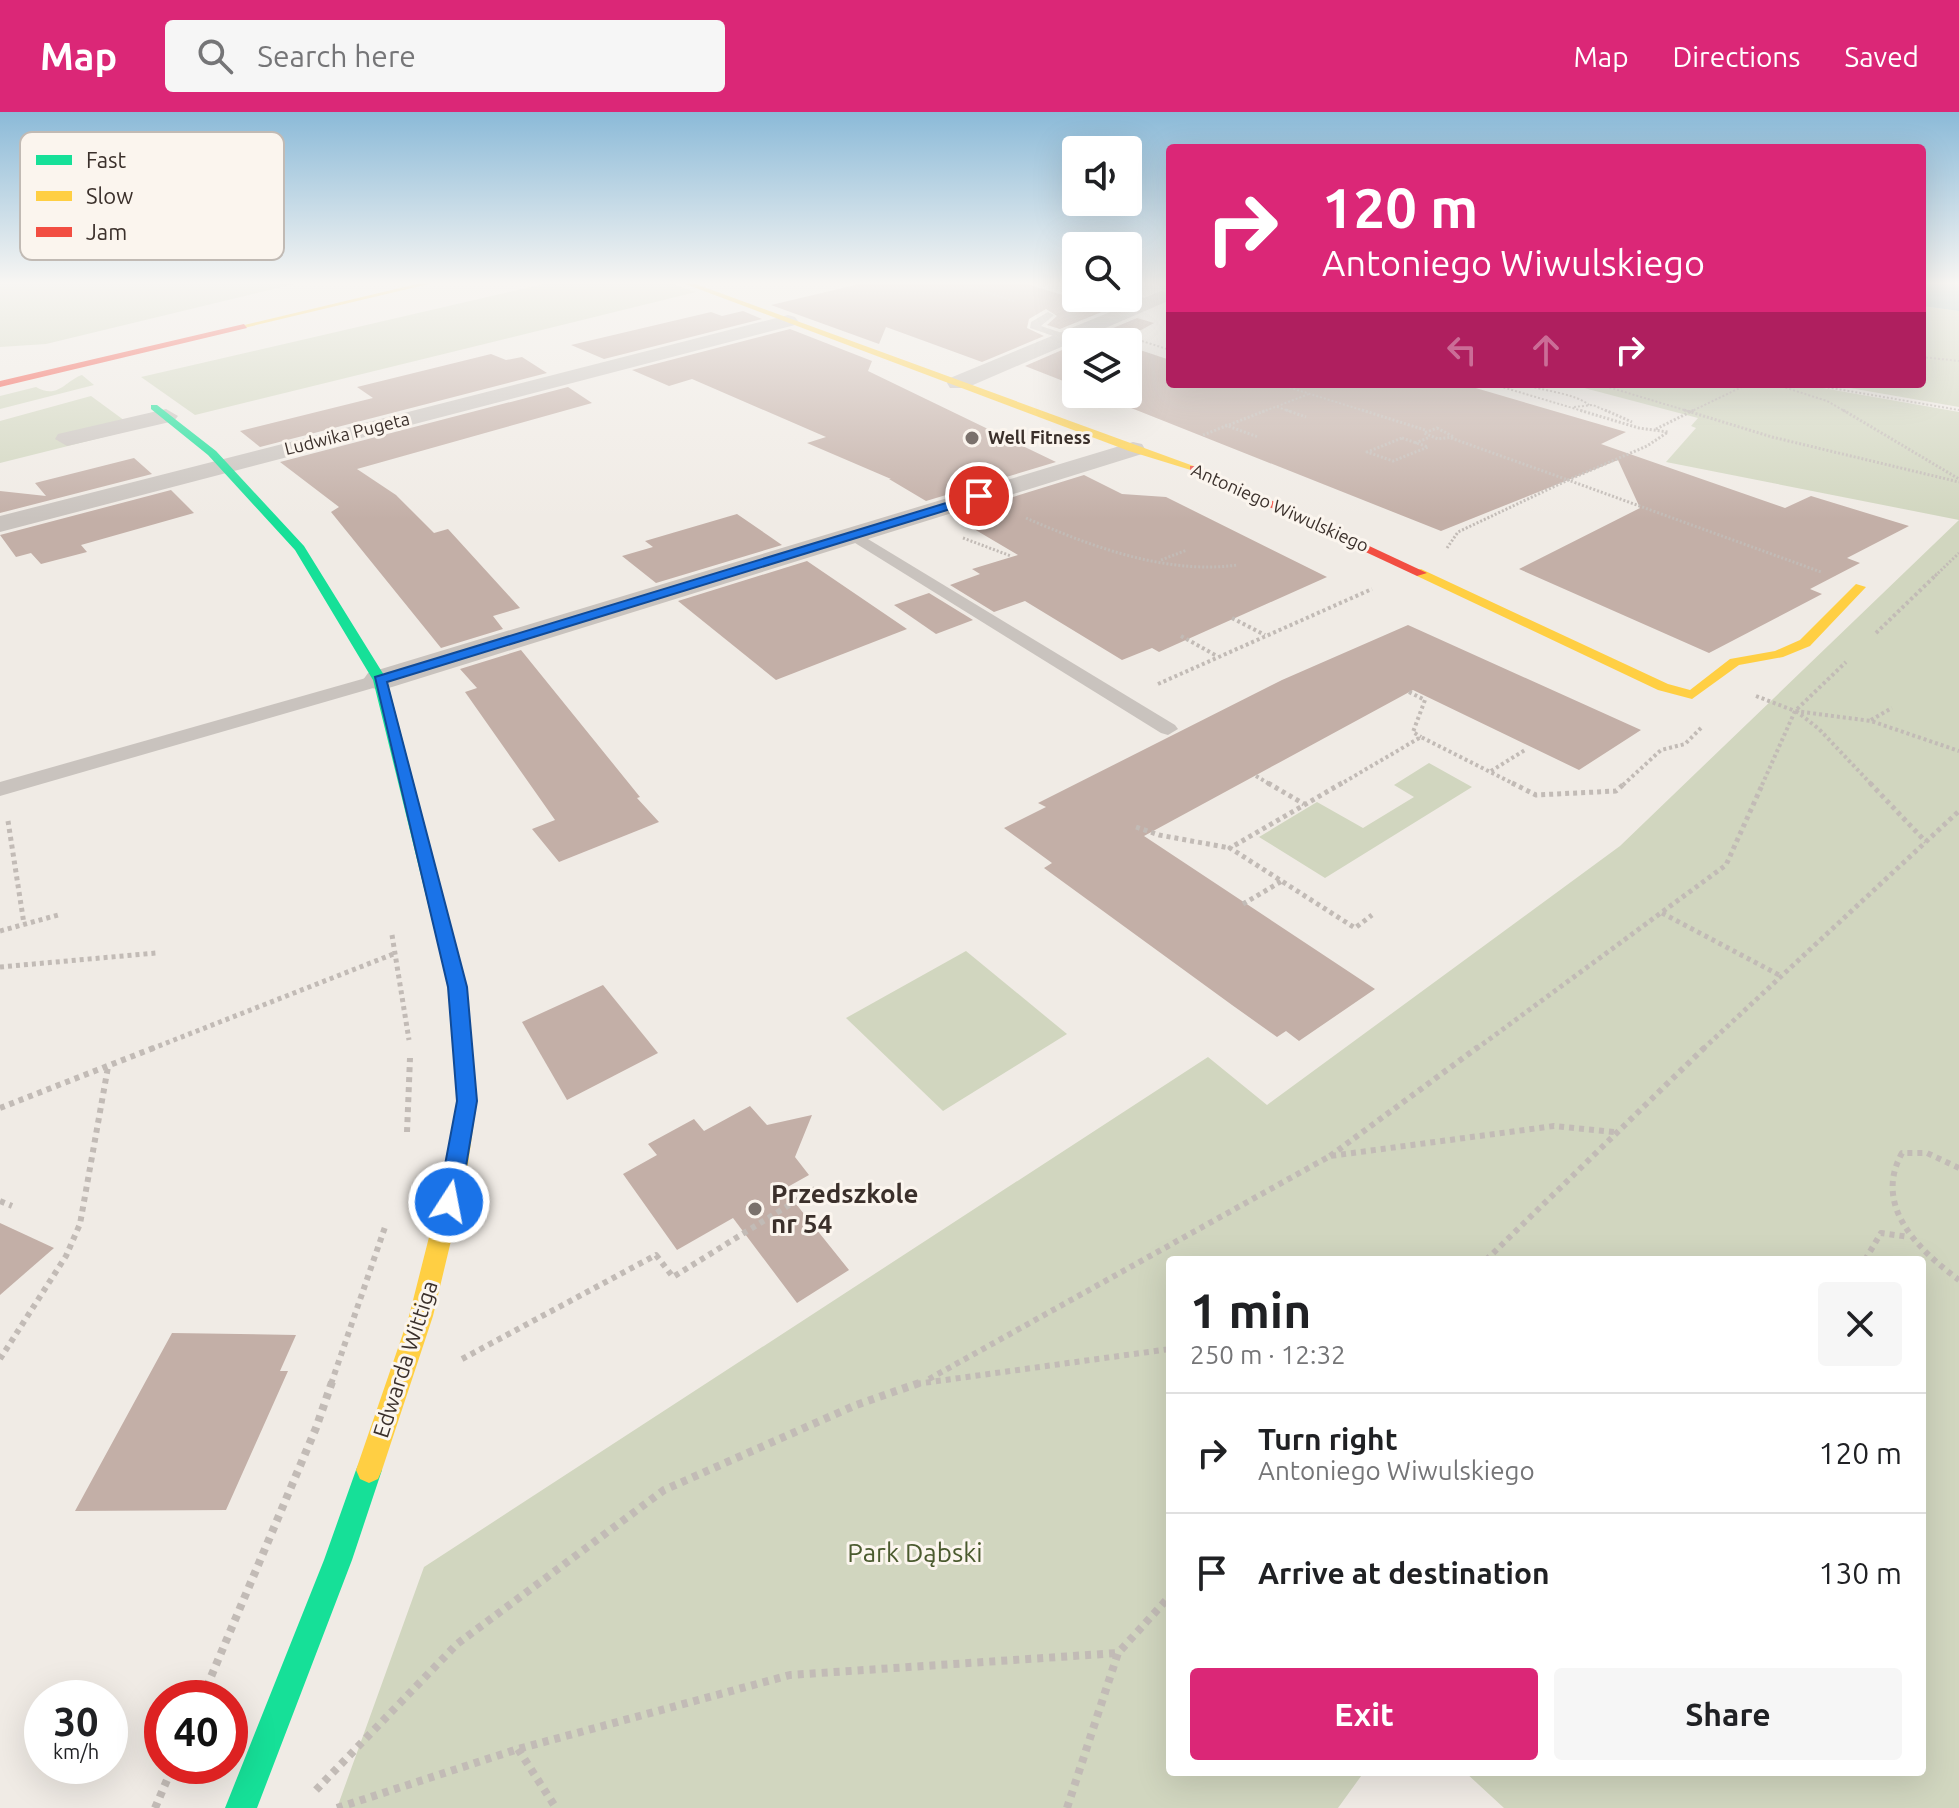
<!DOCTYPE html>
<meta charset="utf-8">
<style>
body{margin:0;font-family:Ubuntu,sans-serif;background:#f6f6f6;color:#202124;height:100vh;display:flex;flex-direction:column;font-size:30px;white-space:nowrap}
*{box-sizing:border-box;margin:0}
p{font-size:26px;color:#757577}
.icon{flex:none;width:44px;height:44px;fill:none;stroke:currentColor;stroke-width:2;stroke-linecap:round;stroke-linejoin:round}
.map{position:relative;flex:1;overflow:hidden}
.drawer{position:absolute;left:1166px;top:1144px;width:760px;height:520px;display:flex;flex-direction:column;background:#fff;border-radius:8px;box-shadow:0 8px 32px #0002}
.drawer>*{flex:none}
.hud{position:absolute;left:1166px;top:32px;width:760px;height:244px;border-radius:8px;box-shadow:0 8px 32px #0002;background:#db2777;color:#fff;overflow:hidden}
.fabs{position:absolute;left:1062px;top:24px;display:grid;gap:16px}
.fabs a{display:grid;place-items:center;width:80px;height:80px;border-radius:8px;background:#fff;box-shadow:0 8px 32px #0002;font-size:40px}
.speed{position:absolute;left:24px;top:1568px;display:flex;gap:16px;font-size:40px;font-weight:700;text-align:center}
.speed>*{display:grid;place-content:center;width:104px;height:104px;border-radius:50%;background:#fff;box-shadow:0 8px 32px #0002;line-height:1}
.speed small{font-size:20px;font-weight:400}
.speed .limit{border:12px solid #d22;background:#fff;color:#111}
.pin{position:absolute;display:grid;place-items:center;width:68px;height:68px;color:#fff;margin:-34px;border:4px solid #fff;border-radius:50%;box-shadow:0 2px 8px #0007}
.me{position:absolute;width:88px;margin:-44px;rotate:11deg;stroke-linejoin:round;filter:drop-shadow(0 0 6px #0008)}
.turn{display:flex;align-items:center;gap:28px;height:168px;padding:0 24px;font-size:36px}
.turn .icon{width:104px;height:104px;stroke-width:2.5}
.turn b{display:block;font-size:56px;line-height:68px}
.lanes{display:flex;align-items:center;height:76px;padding:0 24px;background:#0003;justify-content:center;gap:40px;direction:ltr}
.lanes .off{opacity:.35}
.round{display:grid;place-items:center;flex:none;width:84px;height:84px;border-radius:8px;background:#f6f6f6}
.head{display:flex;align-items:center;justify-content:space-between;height:136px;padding:0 24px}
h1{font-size:48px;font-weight:700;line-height:60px}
.action{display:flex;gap:16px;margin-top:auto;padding:16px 24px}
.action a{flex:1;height:92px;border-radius:8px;background:#db2777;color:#fff;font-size:32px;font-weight:700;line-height:92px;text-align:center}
.action a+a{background:#f6f6f6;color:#202124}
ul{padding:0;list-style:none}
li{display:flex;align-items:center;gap:24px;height:120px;padding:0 24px;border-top:2px solid #e0e0e0}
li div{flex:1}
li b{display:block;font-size:30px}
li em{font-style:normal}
header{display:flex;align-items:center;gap:48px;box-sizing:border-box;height:112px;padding:0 40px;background:#db2777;color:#fff}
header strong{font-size:38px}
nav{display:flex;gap:44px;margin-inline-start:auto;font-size:28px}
.search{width:560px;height:72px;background:#f6f6f6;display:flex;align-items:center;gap:20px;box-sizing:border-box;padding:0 28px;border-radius:8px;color:#757577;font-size:30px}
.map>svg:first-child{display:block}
.green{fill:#d1d6bf}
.water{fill:#a1c2c1}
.building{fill:#c3afa7}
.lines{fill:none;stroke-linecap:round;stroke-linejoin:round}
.path-far5{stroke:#c2bbb6;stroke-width:2;stroke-dasharray:2 2;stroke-linecap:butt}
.path-far4{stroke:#c2bbb6;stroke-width:3;stroke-dasharray:2 2;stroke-linecap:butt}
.path-far3{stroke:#c2bbb6;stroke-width:4;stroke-dasharray:3 3;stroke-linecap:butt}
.path-far2{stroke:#c2bbb6;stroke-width:5;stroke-dasharray:4 4;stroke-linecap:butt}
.path-far1{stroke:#c2bbb6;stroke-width:6;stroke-dasharray:5 5;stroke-linecap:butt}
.path{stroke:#c2bbb6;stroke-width:8;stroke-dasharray:6 6;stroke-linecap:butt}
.lane{fill:#c9c3be;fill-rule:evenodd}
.street{fill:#c9c3be;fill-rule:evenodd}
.fast{fill:#16e098;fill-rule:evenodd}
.slow{fill:#ffcf43;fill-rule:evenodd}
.jam{fill:#f24e42;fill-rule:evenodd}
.route{fill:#1a73e8;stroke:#114b97;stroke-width:2}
.poi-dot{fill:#7a716c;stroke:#fbf5ee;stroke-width:3}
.labels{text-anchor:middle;stroke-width:6;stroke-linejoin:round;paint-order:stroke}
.far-street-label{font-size:18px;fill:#3b302b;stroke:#fbf5ee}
.far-poi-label{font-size:18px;font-weight:bold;fill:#3b302b;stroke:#fbf5ee;text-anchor:start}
.street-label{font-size:22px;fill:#3b302b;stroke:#fbf5ee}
.near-poi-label{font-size:26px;font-weight:bold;fill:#3b302b;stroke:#fbf5ee;text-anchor:start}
.near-park-label{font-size:26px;fill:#4a5a2e;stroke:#fbf5ee}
.key{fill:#fbf5ee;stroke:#c1bab4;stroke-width:2}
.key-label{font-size:22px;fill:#3b302b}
</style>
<header>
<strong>Map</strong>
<div class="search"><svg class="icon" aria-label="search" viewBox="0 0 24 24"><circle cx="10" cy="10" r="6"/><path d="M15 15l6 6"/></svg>Search here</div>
<nav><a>Map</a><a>Directions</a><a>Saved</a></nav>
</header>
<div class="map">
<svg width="1959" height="1696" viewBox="0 0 1959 1696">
<rect width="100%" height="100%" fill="#f0ebe5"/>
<g class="green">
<path d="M 0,170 L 302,170 L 46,232 L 0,235 Z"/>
<path d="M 552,170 L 667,170 L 696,180 L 195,303 L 141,265 Z"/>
<path d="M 1922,194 L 1959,199 L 1959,295 L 1827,272 L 1922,272 Z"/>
<path d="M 82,263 L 94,273 L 0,297 L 0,284 L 36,275 C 58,288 66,268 82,263 Z"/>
<path d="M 1569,272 L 1800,272 L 1959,300 L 1959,1696 L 1504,1696 L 1465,1660 L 1922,1660 L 1922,1148 L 1170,1148 L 1170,1660 L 1364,1660 L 1338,1696 L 337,1696 L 424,1455 L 1208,945 L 1267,993 L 1620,734 L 1959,408 L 1666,350 L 1696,316 L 1691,314 L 1698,306 Z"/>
<path d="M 91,284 L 136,317 L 0,351 L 0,309 Z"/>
<path d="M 1429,651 L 1472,675 L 1325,766 L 1259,725 L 1317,690 L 1363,716 L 1414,685 L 1394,673 Z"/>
<path d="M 966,839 L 1067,922 L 943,999 L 846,906 Z"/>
</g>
<path class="water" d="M 1922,170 L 1959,170 L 1959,199 L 1922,194 Z"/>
<g class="building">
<path d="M 868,170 L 1020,170 L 1109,197 L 1060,217 L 1047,213 L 1057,204 L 1046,197 L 1029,207 L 1027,216 L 1044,224 L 982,250 L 886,215 L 879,232 L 771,193 Z"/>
<path d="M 743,199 L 762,207 L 604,247 L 571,233 L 711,200 L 722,204 Z"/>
<path d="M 1137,206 L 1154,211 L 1119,230 L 1080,230 Z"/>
<path d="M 790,217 L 872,249 L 868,259 L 1056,350 L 926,389 L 889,367 L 891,367 L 807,331 L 826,325 L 692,267 L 669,274 L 632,258 Z"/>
<path d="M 1076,232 L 1076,274 L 1025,254 Z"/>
<path d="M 1128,234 L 1170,248 L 1170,272 L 1462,272 L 1626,320 L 1601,332 L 1785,396 L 1811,384 L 1909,414 L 1847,446 L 1860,451 L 1810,477 L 1822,482 L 1709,541 L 1519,457 L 1640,396 L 1618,348 L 1441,419 L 1096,282 L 1128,282 Z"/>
<path d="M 491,242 L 506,248 L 522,245 L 547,261 L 260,335 L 240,319 L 373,286 L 357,275 Z"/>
<path d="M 568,275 L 592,291 L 357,357 L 396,383 L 434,421 L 448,417 L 520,496 L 493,504 L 503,517 L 441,536 L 331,400 L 339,395 L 280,350 Z"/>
<path d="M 134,346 L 152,362 L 0,401 L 0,379 L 46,384 L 35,371 Z"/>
<path d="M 1084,363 L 1122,382 L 1166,385 L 1327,465 L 1159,540 L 1152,536 L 1122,548 L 1025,489 L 994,500 L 950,473 L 980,462 L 972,457 L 1018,443 L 952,404 Z"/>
<path d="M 171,378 L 194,401 L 81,433 L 87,440 L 41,452 L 31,441 L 16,445 L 0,423 Z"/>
<path d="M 737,402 L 782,433 L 656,471 L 622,444 L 653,435 L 645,429 Z"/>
<path d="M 807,449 L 907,517 L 776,568 L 678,489 Z"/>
<path d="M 929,481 L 973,508 L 936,522 L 894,493 Z"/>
<path d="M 1408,513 L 1641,618 L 1579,658 L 1413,578 L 1144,724 L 1375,877 L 1299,929 L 1286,919 L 1277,925 L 1232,893 L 1044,756 L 1052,751 L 1004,716 L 1046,695 L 1038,691 L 1282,568 Z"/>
<path d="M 521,538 L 640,685 L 637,686 L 659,710 L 559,750 L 532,717 L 555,708 L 465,580 L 477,576 L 460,557 Z"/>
<path d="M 603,873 L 658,941 L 567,988 L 522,910 Z"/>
<path d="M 750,994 L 767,1013 L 812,1003 L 795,1045 L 809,1063 L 784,1077 L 849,1158 L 797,1191 L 733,1106 L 677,1138 L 623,1062 L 657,1043 L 648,1032 L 694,1007 L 704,1019 Z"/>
<path d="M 0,1111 L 54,1136 L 0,1183 Z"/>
<path d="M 172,1221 L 296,1223 L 280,1259 L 288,1259 L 226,1398 L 75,1399 Z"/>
</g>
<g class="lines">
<g class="path-far5">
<path d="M 955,170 L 1016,190"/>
<path d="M 1142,229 L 1170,238"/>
<path d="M 1922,245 L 1959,249"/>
<path d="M 1278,272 L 1368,300"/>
<path d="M 1492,272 L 1586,300"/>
<path d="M 1523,272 C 1542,279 1575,281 1589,293"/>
<path d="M 1598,272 L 1691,300"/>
<path d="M 1774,272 L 1827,289 L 1846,300"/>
<path d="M 1808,272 L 1959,298"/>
<path d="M 1277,295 L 1292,300"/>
<path d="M 1574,295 L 1593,293 L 1609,300"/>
<path d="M 1262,300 L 1309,282"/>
<path d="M 1690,300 L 1748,272"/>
</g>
<g class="path-far4">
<path d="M 1286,298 L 1306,305"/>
<path d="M 1362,298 L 1425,318"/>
<path d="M 1605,298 L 1632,310"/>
<path d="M 1684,298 L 1772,325 L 1959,370"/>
<path d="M 1843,298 L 1959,367"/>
<path d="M 1225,313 L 1258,325"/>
<path d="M 1437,316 L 1454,325 L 1438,327 L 1424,321 Z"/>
<path d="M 1656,317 L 1694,298"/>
<path d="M 1203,323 L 1267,298"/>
<path d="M 1402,326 L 1428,335 L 1393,349 L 1367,340 Z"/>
<path d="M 1451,326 L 1568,368 L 1647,334 L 1668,320 L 1639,316 L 1579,298"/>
<path d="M 1415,331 L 1430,325"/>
<path d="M 1026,406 C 1090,434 1166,463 1237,453"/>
<path d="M 963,426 L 1011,444"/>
<path d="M 1447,436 L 1458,420 L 1568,368 L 1821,460"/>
<path d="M 1161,448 L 1187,438"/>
<path d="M 1935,464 L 1959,441"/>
</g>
<g class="path-far3">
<path d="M 1232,506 L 1265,523"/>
<path d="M 1876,521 L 1937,462"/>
<path d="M 1181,524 L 1217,544"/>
<path d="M 1158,572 L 1372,477"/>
<path d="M 1409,580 L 1425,588 L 1413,620 L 1421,625"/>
<path d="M 1756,584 L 1795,599 L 1871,609 L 1959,639"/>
<path d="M 1796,599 L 1819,617 L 1872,673"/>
<path d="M 1871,608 L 1892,596"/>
<path d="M 1491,659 L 1525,638"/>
<path d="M 1256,664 L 1271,673"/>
<path d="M 1339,673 L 1421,625 L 1516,673"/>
<path d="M 1623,673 L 1661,638 L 1685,632 L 1701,616"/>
<path d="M 1762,673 L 1795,599 L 1846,550"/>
</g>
<g class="path-far2">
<path d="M 1268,671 L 1304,692"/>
<path d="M 1342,671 L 1230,736 L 1355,816 L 1372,803"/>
<path d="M 1512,671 L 1536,683 L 1616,679 L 1625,671"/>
<path d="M 1870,671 L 1926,730"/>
<path d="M 8,709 L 24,812"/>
<path d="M 1136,715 L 1159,723 L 1230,736"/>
<path d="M 1243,792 L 1282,769"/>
<path d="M 1662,801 L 1781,864"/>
<path d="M 0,819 L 58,803"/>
<path d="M 392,823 L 409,928"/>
<path d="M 0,855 L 156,841"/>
<path d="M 151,937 L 396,841"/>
<path d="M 1476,937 L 1726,753 L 1763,671"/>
<path d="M 1703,937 L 1959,699"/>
</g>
<g class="path-far1">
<path d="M 0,996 L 156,935"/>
<path d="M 407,1020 L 410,946"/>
<path d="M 1330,1044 L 1478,935"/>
<path d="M 1959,1056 L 1927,1041 L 1902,1041 C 1872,1095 1920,1139 1959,1168"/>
<path d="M 0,1089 L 12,1094"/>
<path d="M 1486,1148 L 1705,935"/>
<path d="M 1865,1148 L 1881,1121 L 1909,1125"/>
<path d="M 0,1247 L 66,1144 L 80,1112 L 108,955"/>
<path d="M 462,1247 L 656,1143 L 673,1165 L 815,1077"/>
<path d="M 929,1267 L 1330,1044 L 1554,1014 L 1614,1020"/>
<path d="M 331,1272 L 385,1115"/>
<path d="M 916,1272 L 1170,1237"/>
</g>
<g class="path">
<path d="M 202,1586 L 316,1316 L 332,1270"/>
<path d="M 518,1637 L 556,1696"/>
<path d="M 316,1678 L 457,1532 L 664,1378 L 856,1293 L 922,1270"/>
<path d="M 155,1696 L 173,1654"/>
<path d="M 337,1696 L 518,1637 L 790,1563 L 1118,1541"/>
<path d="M 1067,1696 L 1118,1541 L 1170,1484"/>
</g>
<g class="lane">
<path d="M 1128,181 L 1151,188 L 1153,190 L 1147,193 L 1124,186 L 1128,186 Z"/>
<path d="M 1048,200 L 1054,203 L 1041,214 L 1065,222 L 1065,228 L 1030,216 L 1031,210 Z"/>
<path d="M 853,418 L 1175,613 L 1178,617 L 1168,623 L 1161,621 L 847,426 L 845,423 Z"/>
<path d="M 380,562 L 387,564 L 390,568 L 387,572 L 0,684 L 0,670 Z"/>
</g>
<g class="street">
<path d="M 1161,179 L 1168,181 L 1168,189 L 966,276 L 950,276 L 947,271 L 950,266 Z"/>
<path d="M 788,203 L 795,205 L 798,209 L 795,213 L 0,420 L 0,404 Z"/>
<path d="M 166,297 L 178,304 L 174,309 L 67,334 L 55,327 L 58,322 Z"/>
<path d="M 1133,330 L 1142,332 L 1145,337 L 1142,342 L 392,575 L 380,578 L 368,575 L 363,568 L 368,561 Z"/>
</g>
<g class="fast">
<path d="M 151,293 L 157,293 L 216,339 L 304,434 L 387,568 L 453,821 L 450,825 L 444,827 L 435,821 L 373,568 L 295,438 L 208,343 L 151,297 Z"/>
<path d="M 369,1345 L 378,1349 L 382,1358 L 352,1448 L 257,1696 L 225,1696 L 324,1448 L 356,1358 L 360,1349 Z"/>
</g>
<g class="slow">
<path d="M 425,170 L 437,170 L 244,216 L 240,214 Z"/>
<path d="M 680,170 L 690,170 L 1199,356 L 1194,359 L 1129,339 Z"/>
<path d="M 1421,457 L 1668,572 L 1690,578 L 1730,547 L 1775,539 L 1800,528 L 1856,472 L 1866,475 L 1810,534 L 1783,545 L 1739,553 L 1692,587 L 1658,578 L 1417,464 L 1417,458 Z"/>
<path d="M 444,815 L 453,821 L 467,875 L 477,989 L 466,1066 L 433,1204 L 382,1358 L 378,1367 L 369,1371 L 360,1367 L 356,1358 L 409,1204 L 444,1066 L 457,989 L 449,875 L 435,821 Z"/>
</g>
<g class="jam">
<path d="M 244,212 L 247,216 L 0,275 L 0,269 Z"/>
<path d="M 1190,354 L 1198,354 L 1427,461 L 1417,464 L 1190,358 Z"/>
</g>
</g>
<linearGradient id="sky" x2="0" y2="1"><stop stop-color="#8bbad8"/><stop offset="0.42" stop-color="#f8f6f3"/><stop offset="1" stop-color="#f8f6f3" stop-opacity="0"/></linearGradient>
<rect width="1959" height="407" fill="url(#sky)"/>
<path class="route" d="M 979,381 L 983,387 L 387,570 L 467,875 L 477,989 L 460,1090 L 457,1097 L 442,1097 L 438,1090 L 457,989 L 448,875 L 375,565 Z"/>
<g class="poi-dot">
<circle cx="972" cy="326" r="8"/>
<circle cx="755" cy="1097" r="8"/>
</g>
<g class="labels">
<g class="far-street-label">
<text transform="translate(347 322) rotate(-14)" y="6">Ludwika Pugeta</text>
<text transform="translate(1280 396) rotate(24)" y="6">Antoniego Wiwulskiego</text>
</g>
<g class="far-poi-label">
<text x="988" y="332">Well Fitness</text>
</g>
<g class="street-label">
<text transform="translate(405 1247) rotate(-72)" y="8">Edwarda Wittiga</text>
</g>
<g class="near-poi-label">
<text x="771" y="1091">Przedszkole<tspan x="771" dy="30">nr 54</tspan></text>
</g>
<g class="near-park-label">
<text x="915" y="1450">Park Dąbski</text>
</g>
</g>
<rect x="20" y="20" width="264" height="128" rx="12" class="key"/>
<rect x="36" y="43" width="36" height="10" fill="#16e098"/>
<rect x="36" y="79" width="36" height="10" fill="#ffcf43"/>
<rect x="36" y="115" width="36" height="10" fill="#f24e42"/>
<g class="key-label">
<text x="86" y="56">Fast</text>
<text x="86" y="92">Slow</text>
<text x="86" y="128">Jam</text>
</g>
</svg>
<div class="fabs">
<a><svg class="icon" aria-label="sound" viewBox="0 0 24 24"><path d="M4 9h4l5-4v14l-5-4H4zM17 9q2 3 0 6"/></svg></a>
<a><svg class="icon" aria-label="search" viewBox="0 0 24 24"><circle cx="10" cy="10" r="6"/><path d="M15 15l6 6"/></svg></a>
<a><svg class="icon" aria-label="layers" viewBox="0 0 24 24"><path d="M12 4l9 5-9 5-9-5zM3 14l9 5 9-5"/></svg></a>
</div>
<div class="speed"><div>30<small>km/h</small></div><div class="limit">40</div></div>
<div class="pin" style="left:979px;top:384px;background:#d93025"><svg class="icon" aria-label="arrive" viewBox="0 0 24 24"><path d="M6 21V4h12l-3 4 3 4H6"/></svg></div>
<svg class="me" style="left:449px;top:1090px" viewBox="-20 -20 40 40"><circle r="17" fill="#1a73e8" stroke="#fff" stroke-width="3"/><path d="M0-11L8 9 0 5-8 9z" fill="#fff"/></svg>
<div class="hud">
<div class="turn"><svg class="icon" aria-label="right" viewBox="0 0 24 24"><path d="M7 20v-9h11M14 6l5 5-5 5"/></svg><div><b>120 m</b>Antoniego Wiwulskiego</div></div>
<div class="lanes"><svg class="icon off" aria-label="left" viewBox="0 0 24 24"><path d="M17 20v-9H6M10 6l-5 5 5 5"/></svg><svg class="icon off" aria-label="ahead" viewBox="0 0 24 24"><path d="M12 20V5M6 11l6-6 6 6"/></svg><svg class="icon" aria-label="right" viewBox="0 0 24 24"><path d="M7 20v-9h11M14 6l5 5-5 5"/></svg></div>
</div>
<section class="drawer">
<div class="head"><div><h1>1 min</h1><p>250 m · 12:32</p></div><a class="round"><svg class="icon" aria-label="close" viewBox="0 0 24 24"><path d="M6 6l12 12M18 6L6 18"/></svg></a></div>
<ul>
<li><svg class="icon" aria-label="right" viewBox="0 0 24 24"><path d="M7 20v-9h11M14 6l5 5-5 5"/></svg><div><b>Turn right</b><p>Antoniego Wiwulskiego</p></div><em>120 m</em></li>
<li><svg class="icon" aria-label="arrive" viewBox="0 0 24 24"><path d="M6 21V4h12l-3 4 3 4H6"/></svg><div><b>Arrive at destination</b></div><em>130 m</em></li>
</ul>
<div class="action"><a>Exit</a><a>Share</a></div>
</section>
</div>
